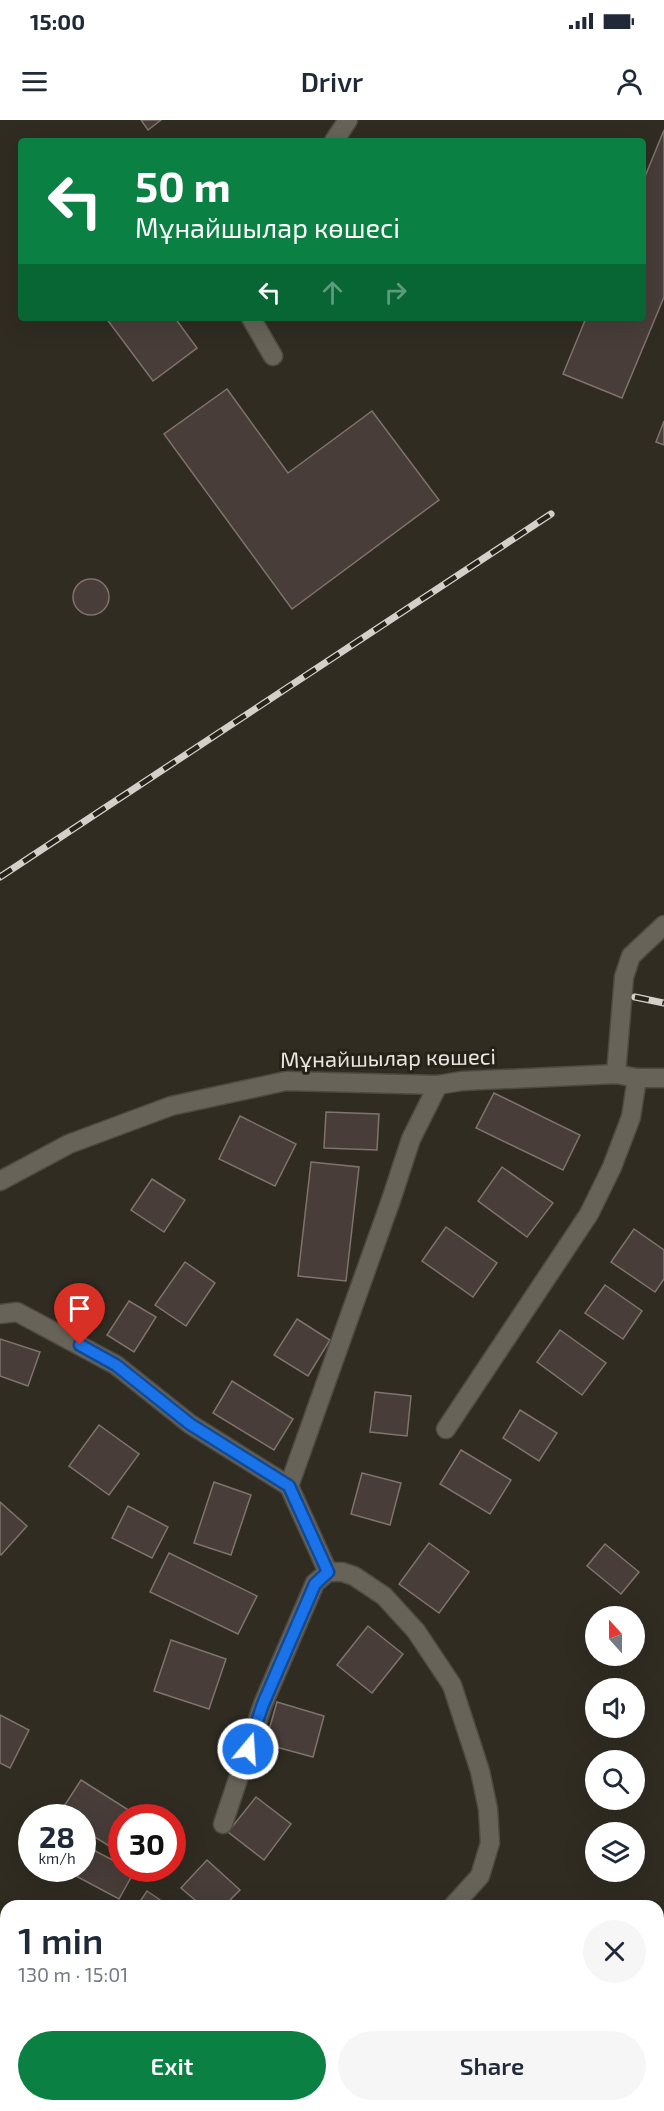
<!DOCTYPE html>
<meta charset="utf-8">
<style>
body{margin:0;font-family:"Exo 2",sans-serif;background:#f6f6f7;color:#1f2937;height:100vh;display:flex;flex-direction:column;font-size:22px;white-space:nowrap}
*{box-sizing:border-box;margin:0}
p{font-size:20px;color:#747a83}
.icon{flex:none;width:33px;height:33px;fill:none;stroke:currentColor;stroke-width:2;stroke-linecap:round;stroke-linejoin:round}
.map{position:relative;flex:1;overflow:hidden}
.side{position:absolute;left:0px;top:1780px;width:664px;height:212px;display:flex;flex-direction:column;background:#fff;border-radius:18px 18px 0 0;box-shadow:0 6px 24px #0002}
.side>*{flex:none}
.top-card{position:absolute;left:18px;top:18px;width:628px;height:183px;border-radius:6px;box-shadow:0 6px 24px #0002;background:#0b8043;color:#fff;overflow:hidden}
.needle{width:39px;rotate:339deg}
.controls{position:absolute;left:585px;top:1486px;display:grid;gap:12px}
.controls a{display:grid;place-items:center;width:60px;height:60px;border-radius:50%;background:#fff;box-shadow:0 6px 24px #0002;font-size:30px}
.speed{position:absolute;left:18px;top:1684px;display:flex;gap:12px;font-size:30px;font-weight:700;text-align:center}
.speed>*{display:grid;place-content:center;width:78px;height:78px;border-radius:50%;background:#fff;box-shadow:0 6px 24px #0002;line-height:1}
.speed small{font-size:15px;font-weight:400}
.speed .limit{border:9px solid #d22;background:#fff;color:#111}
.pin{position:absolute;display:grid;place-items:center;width:51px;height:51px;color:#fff;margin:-62px -26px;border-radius:50% 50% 50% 0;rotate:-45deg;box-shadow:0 0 6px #0007}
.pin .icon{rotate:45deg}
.me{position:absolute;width:66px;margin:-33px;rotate:18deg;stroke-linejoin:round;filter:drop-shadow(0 0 4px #0008)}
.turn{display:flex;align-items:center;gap:21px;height:126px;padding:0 18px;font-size:27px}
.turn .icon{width:78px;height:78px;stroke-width:2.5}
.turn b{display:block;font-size:42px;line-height:51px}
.lanes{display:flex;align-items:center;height:57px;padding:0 18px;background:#0003;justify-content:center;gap:30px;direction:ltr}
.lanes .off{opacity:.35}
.round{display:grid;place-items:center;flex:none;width:63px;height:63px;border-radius:32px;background:#f6f6f7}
.overview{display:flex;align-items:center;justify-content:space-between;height:102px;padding:0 18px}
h1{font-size:36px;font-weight:600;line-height:45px}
.cta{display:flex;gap:12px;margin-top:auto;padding:12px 18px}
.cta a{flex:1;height:69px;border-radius:36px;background:#0b8043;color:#fff;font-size:24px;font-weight:600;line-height:69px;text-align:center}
.cta a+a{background:#f6f6f7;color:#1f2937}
.status{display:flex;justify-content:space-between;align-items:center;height:42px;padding:0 30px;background:#fff;direction:ltr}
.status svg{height:16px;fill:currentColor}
header{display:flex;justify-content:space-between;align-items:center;height:78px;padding:0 18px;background:#fff;font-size:27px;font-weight:600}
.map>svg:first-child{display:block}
.building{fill:#483d39;stroke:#7f736d;stroke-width:1.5}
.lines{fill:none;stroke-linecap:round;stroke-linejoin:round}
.minor-casing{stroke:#4e4a42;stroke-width:21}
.minor{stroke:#676358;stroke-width:18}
.rail-casing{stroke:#d2d0c9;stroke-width:7}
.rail{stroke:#262219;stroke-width:4.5;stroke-dasharray:14;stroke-linecap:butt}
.route-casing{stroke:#114b97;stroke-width:15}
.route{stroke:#1a73e8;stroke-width:10}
.labels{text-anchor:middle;stroke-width:6;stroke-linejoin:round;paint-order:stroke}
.street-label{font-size:22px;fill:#e7e5de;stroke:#262219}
</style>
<div class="status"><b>15:00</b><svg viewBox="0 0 49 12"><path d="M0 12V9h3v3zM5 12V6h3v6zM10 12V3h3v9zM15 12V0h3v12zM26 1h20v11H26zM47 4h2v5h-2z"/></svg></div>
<header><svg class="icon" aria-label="menu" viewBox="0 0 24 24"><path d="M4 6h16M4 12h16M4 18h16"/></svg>Drivr<svg class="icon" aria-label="person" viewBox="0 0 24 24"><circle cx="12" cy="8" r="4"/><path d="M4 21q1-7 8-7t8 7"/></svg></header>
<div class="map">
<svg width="664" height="1991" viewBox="0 0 664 1991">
<rect width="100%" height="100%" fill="#302c22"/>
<g class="building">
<path d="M 141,0 L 161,0 L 148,10 Z"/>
<path d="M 664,10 L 664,177 L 622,278 L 563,254 L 586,198 L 644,198 L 644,59 Z"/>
<path d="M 106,198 L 175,198 L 197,228 L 153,261 Z"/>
<path d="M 227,269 L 288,353 L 372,291 L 439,380 L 292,489 L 164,314 Z"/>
<path d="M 664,301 L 664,325 L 656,322 Z"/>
<circle cx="91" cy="477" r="18"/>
<path d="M 494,973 L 580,1015 L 563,1050 L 476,1008 Z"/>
<path d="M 326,992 L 379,994 L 377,1030 L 324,1028 Z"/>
<path d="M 240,996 L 296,1024 L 275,1066 L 219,1039 Z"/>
<path d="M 311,1042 L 359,1047 L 346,1161 L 298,1156 Z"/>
<path d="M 502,1047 L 553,1083 L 527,1117 L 478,1081 Z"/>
<path d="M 152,1059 L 185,1080 L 164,1112 L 131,1090 Z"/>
<path d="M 446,1107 L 497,1143 L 473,1177 L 422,1141 Z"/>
<path d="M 634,1109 L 664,1130 L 664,1159 L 655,1172 L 611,1142 Z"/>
<path d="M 185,1142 L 215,1163 L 186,1206 L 155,1185 Z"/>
<path d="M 605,1165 L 642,1191 L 623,1219 L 585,1193 Z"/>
<path d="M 129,1181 L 156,1197 L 134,1232 L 107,1215 Z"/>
<path d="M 297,1199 L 330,1220 L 308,1256 L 274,1235 Z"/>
<path d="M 560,1210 L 606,1243 L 582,1275 L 537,1242 Z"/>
<path d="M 0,1219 L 40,1232 L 28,1266 L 0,1256 Z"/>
<path d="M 232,1261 L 293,1299 L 274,1330 L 213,1293 Z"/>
<path d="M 375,1272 L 411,1276 L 407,1316 L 370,1312 Z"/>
<path d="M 520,1290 L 557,1313 L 539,1341 L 503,1318 Z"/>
<path d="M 99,1305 L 139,1334 L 109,1375 L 69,1346 Z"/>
<path d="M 461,1330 L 511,1360 L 490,1394 L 440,1364 Z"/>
<path d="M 362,1353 L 401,1363 L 390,1405 L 351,1394 Z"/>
<path d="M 214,1362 L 251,1375 L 231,1435 L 194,1423 Z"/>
<path d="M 0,1382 L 27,1406 L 1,1435 L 0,1434 Z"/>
<path d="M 128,1386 L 168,1407 L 152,1438 L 112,1418 Z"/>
<path d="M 429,1423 L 469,1452 L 439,1493 L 399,1464 Z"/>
<path d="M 605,1424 L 639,1452 L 621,1474 L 587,1446 Z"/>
<path d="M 169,1433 L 257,1476 L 238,1514 L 150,1472 Z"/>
<path d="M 368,1506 L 403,1534 L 372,1573 L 337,1545 Z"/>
<path d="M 171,1520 L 226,1539 L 209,1589 L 154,1571 Z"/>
<path d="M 277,1582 L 324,1596 L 313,1637 L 265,1624 Z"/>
<path d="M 0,1595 L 29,1610 L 10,1648 L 0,1643 Z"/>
<path d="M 81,1660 L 138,1696 L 137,1698 L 122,1698 L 122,1723 L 117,1731 L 82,1709 L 82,1698 L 65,1698 L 59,1694 Z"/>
<path d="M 256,1677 L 291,1704 L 264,1740 L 228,1712 Z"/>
<path d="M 82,1724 L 122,1745 L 122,1749 L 129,1749 L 134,1752 L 119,1779 L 63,1749 L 82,1749 Z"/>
<path d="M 207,1740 L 240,1770 L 224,1786 L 202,1786 L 181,1768 Z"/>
<path d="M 147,1771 L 169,1786 L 137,1786 Z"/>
<path d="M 658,1962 L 664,1962 L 664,1991 L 555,1991 L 555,1986 L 658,1986 Z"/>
<rect x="411" y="1986" width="76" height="5"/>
</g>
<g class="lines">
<defs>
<g id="minor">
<path d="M 334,21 L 348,0"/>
<path d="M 251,198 L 273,236"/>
<path d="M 616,954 L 624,857 L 631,836 L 664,805"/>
<path d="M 0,1061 L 69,1024 L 171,986 L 286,961 L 438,965 L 462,961 L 616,954 L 637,958 L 664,958"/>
<path d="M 0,1194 L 17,1192 L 116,1245 L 190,1304 L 289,1366 L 328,1452 L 315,1463 L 263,1584 L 223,1704"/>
<path d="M 446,1309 L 589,1094 L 612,1047 L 631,997 L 637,958"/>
<path d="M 289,1366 L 391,1080 L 411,1019 L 438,965"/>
<path d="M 328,1452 L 342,1452 L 354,1456 L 384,1476 L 416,1511 L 452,1565 L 480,1651 L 488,1689 L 490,1723 L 480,1756 L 453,1786"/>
<path d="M 364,1991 L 365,1986"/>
</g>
</defs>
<use href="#minor" class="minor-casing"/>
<use href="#minor" class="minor"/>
<defs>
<g id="rail">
<path d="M 0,757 L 551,394"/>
<path d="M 635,877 L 664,883"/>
</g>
</defs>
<use href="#rail" class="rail-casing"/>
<use href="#rail" class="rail"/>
</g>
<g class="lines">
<defs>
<path id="route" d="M 80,1225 L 116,1245 L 190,1304 L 289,1366 L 328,1452 L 315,1464 L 263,1584 L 248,1629"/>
</defs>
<use href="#route" class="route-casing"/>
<use href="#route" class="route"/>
</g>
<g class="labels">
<g class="street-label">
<text transform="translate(388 938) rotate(-1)" y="8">Мұнайшылар көшесі</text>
</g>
</g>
</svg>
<div class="controls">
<a><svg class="needle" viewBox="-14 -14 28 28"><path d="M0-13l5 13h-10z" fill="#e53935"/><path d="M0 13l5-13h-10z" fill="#747a83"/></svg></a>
<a><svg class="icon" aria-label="sound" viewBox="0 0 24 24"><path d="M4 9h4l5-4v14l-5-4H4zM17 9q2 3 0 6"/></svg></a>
<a><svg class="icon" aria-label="search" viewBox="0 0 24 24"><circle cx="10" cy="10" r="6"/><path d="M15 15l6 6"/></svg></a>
<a><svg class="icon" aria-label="layers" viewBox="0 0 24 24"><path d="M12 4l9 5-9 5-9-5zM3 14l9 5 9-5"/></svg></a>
</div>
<div class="speed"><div>28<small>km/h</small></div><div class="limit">30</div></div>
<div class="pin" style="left:80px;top:1225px;background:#d93025"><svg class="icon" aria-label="arrive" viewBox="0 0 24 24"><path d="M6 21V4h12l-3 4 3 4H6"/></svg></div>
<svg class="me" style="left:248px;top:1629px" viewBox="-20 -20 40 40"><circle r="17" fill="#1a73e8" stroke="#fff" stroke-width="3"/><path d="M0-11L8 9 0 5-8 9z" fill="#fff"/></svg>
<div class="top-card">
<div class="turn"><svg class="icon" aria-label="left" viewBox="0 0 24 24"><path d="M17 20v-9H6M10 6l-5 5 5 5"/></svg><div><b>50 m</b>Мұнайшылар көшесі</div></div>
<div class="lanes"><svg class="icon" aria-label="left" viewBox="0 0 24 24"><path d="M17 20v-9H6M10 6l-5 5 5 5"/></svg><svg class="icon off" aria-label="ahead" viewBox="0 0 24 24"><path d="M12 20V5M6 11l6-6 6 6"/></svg><svg class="icon off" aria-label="right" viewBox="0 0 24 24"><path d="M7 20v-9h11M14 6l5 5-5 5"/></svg></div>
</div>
<section class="side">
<div class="overview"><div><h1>1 min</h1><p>130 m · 15:01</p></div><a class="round"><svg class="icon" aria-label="close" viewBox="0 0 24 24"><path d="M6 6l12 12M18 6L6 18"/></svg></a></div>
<div class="cta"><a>Exit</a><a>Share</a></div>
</section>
</div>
